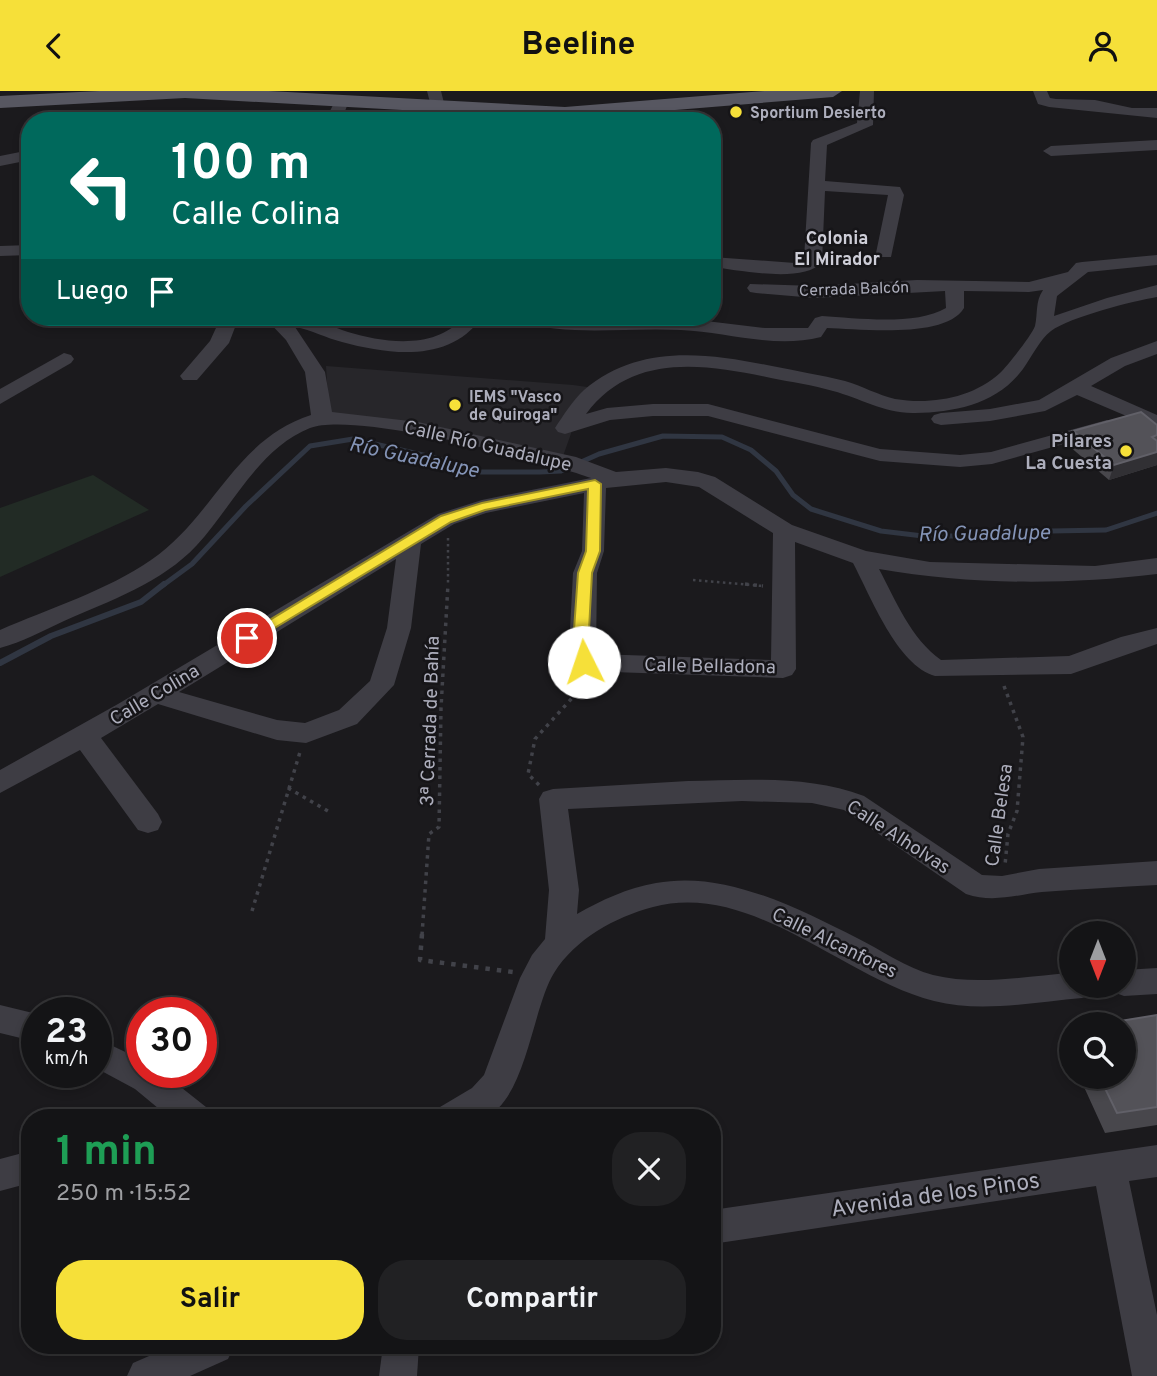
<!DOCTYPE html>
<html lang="es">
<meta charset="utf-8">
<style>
body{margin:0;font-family:Overpass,sans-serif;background:#212123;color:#f1f3f6;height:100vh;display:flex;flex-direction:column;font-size:26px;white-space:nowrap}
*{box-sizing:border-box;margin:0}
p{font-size:23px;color:#9d9ea1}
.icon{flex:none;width:38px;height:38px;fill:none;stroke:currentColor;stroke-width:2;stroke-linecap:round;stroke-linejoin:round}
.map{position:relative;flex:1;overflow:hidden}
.side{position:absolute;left:21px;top:1018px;width:700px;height:245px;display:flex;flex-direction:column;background:#141416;border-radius:28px;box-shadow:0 4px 10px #0003,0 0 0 2px #333335}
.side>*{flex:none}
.top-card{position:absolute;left:21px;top:21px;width:700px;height:214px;border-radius:28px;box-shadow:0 4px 10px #0003,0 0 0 2px #333335;background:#00695c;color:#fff;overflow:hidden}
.needle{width:46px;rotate:180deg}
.controls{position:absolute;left:1059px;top:830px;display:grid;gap:14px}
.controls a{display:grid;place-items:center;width:77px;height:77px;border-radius:50%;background:#141416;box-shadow:0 4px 10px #0003,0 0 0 2px #333335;font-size:35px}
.speed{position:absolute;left:21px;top:906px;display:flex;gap:14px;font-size:35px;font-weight:700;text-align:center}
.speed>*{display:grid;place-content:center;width:91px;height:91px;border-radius:50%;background:#141416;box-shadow:0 4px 10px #0003,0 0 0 2px #333335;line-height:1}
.speed small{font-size:18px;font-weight:400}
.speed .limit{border:10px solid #d22;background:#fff;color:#111}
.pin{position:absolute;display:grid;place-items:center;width:60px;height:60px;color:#fff;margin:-30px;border:4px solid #fff;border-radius:50%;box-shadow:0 2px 7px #0007}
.me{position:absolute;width:77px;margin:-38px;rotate:356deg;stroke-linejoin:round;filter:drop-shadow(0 0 5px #0008)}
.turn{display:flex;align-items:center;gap:24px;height:147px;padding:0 35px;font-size:32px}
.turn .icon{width:91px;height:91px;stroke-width:2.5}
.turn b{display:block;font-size:49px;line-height:60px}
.then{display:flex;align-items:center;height:66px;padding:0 35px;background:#0003;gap:14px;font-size:26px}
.round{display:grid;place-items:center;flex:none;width:74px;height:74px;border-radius:28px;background:#212123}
.summary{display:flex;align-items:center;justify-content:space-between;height:119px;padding:0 35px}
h1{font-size:42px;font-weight:700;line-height:52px;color:#1e9e55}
.primary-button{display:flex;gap:14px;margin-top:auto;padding:14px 35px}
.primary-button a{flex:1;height:80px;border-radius:28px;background:#f6e039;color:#111;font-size:28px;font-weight:700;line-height:80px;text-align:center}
.primary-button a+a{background:#212123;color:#f1f3f6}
header{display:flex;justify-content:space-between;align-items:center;height:91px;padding:0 35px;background:#f6e039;color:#111;font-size:32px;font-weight:700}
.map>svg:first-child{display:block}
.built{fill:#27262a}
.green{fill:#222b25}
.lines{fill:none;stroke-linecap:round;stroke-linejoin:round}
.stream-far1{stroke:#303642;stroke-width:5}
.stream{stroke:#303642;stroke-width:6}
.path-far2{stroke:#414249;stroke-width:2.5;stroke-dasharray:2.5 3.5;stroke-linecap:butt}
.path-far1{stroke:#414249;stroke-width:3.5;stroke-dasharray:3.5 5;stroke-linecap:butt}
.path{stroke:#414249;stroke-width:4.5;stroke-dasharray:4.5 7;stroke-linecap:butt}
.minor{fill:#3e3d44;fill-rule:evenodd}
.major{fill:#575761;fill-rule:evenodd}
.wall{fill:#48474c}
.shaded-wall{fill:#313034}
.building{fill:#535258;stroke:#616068;stroke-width:2}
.route{fill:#f6e039;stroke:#a09225;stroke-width:2}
.poi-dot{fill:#f6e039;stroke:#161518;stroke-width:2.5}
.labels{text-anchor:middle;stroke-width:5;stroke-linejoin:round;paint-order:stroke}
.far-poi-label{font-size:16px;font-weight:bold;fill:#adaebc;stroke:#161518;text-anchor:start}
.far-street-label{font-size:16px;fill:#adaebc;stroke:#161518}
.far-neighbourhood-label{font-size:18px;font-weight:bold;fill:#ceced8;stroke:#161518}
.poi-label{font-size:19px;font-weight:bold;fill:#adaebc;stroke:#161518;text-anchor:end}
.street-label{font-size:19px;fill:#adaebc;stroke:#161518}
.water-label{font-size:21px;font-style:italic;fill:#8494b7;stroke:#161518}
.near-street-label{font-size:23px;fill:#adaebc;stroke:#161518}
</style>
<header><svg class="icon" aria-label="back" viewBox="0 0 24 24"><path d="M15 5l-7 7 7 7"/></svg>Beeline<svg class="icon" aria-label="person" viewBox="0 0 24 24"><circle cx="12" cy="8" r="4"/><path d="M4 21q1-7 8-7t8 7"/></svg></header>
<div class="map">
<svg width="1157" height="1285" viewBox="0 0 1157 1285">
<rect width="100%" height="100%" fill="#1b1a1d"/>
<path class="built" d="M 326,275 L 573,294 L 594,297 L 585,303 L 562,368 L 329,324 Z"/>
<path class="green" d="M 93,384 L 149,419 L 0,486 L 0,417 Z"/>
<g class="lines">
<path class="stream-far1" d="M 162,495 L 192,473 L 246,415 L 310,355 L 353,348 L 436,367 L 476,381 L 540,381 L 561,380 L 599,363 L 663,345 L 722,346 L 751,359 L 776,380 L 793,404 L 811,418 L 881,440 L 923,445 L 1015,445 L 1051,440 L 1106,439 L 1157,422"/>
<path class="stream" d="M 0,572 L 51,545 L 141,511 L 164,493"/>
<g class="path-far2">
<path d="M 448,447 L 448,495"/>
<path d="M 693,489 L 763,495"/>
</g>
<g class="path-far1">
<path d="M 745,493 L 763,495"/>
<path d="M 1004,595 L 1023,646 L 1017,720 L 1008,743 L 1005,774"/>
<path d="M 539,694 L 528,683 L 535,648 L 573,606 L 578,589"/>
<path d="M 288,697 L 328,720"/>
<path d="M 252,820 L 300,661"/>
<path d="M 422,844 L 429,743 L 439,736 L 441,617 L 448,493"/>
</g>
<path class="path" d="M 422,843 L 420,869 L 513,881"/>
<g class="minor">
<path d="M 427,0 L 441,0 L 445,16 L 442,19 L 432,19 Z"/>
<path d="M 860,0 L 874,0 L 873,34 L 827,54 L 825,90 L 900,96 L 904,104 L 891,166 L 879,166 L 876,162 L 888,104 L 825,100 L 822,171 C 804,193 739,179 712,176 L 712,166 L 795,172 L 804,168 L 811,52 L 813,49 L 857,32 Z"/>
<path d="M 1033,0 L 1047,0 L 1050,7 L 1056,8 L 1095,9 L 1132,17 L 1157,17 L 1157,27 L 1049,16 L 1038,13 Z"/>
<path d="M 342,6 L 349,10 L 341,30 L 325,30 L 335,10 Z"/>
<path d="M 629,13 L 637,18 L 638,30 L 622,30 L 621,18 Z"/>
<path d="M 538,17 L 546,22 L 543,25 L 505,30 L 449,30 L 456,25 Z"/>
<path d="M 1157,49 L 1157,59 L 1051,65 L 1043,60 L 1051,55 Z"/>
<path d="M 30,59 L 30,69 L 0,75 L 0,65 Z"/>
<path d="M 30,154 L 30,164 L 0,165 L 0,155 Z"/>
<path d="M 1157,164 L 1157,174 L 1088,181 L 1057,205 L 1054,225 L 1107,207 L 1157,194 L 1157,206 C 1133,210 1070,226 1051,240 C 1040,248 1031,267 1023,278 C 997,313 956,321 915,322 C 885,323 860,307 833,300 C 813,294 791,291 771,287 C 705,273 632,261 586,323 L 607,317 L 653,313 L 708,313 L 880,358 L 960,364 L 991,361 L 1107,329 L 1114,331 L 1117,335 L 1114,339 L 992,373 L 960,376 L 880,370 L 708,325 L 653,325 L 610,329 L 565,343 L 558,341 L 555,337 C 563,325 573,309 584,299 C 639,252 707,262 772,275 C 796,280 821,284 845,290 C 862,295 878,304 895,308 C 931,314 973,307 1000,282 C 1008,274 1032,244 1035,235 C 1038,222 1035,211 1043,199 L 1029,201 L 964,200 L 964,217 C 946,248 860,238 827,237 L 821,246 C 774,258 727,241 681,239 C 624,236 571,246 514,230 L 512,226 L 579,230 L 681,227 L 765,237 L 808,237 L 815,227 L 822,225 C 856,227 916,235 946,217 L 945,200 L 815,207 L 756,202 L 750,201 L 747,197 L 750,193 L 815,195 L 917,189 L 1029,191 L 1068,181 L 1076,172 L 1082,171 Z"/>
<path d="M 221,226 L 239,226 L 229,252 L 197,289 L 183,289 L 180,285 L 210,250 Z"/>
<path d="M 264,226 C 276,226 289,224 302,226 C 318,228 332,236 348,241 C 384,252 437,259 463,226 L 482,226 C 450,272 390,264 342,251 C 326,247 312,239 295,236 L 325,281 L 332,321 L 418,331 L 576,366 L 616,381 L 666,377 L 698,381 L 715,386 L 792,434 L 866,460 L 930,471 L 1095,475 L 1157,467 L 1157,483 C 1066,494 970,494 879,478 C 895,508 911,548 941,569 L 1069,565 L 1121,546 L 1157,537 L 1157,553 L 1071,583 L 935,585 C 897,574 871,506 853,472 L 795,451 L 796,578 L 792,584 L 783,587 L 584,580 L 575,577 L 572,571 L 570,539 L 573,482 L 582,460 L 584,402 L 486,422 L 454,433 L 421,453 L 411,537 L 394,594 L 357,633 L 306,652 L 277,649 L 158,613 L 101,647 L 158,723 L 162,731 L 158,739 L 148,742 L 138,739 L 80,659 L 0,702 L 0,679 L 118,613 L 438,423 L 482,409 L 591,387 C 542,369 355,320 310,337 C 259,357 232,416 197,454 C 162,492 109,510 64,530 C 43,540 22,551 0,557 L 0,539 C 48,518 108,499 151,469 C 213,427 235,348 311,324 L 305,281 L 286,249 ZM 666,391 L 699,396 L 773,442 L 771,569 L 596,563 L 597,482 L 604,460 L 606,397 ZM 396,468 L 387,537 L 370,590 L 339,619 L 305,632 L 277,629 L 179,601 Z"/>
<path d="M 1157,250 L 1157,263 L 1125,275 L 1091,295 L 1157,324 L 1157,338 L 1077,304 L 1045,320 L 990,330 L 941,334 L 934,332 L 931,328 L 934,324 L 941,322 L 990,318 L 1039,309 L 1111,267 Z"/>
<path d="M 64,262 L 71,264 L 74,268 L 71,272 L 0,313 L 0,298 Z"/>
<path d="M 688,690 C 746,689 808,684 864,705 L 982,784 L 1002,785 L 1039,778 L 1157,770 L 1157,794 C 1119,796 1080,798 1042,801 C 1015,804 993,812 966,803 L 844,719 L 812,712 L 742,710 L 568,718 L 579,799 L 577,823 C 602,809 627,797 656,792 C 725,779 797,817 857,847 C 881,859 907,877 933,884 C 977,895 1027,885 1071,882 L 1071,894 L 1097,894 L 1093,903 L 1082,907 C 1035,911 981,922 934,910 C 843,887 753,790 653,816 C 615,826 575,848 554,882 C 532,917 526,1012 483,1027 C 470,1031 449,1027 436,1027 L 440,1016 L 472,997 L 484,984 L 520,887 L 532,864 L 545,848 L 549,799 L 539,708 L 543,701 L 553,698 Z"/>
<path d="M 1157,877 L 1157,903 L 1124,905 L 1113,901 L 1110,894 L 1124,894 L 1124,879 Z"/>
<path d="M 0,914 L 37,923 L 37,951 L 0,942 Z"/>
<path d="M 96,947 L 142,969 L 142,982 L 163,982 L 206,1016 L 210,1027 L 170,1027 L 135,998 L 96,977 Z"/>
<path d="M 1157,1054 L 1157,1086 L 1129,1090 L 1157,1224 L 1157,1285 L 1132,1285 L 1096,1095 L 712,1153 L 712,1119 Z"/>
<path d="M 30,1060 L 30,1092 L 0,1100 L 0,1068 Z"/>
<path d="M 172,1255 L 234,1255 L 228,1268 L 190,1285 L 127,1285 L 133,1272 Z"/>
<path d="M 383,1255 L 419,1255 L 417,1285 L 379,1285 Z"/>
</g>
<path class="major" d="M 99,0 L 269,0 L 565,16 L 764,0 L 842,0 L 833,6 L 565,28 L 185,7 L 0,17 L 0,5 Z"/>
</g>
<g class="wall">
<path d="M 1157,334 L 1157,374 L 1109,389 L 1069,355 L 1073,340 Z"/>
<path d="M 1157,924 L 1157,1034 L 1105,1042 L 1079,985 L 1124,985 Z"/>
<path d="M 1071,947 L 1071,969 L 1066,958 Z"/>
</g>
<path class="shaded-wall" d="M 1157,361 L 1157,374 L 1109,389 L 1114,374 Z"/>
<g class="building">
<path d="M 1141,321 L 1157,334 L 1157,344 L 1152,346 L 1157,350 L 1157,361 L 1114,374 L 1073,340 Z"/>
<path d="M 1157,924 L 1157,1016 L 1117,1022 L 1099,985 L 1124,985 L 1124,933 L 1102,933 Z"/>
</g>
<path class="route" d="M 595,389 L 601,393 L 600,460 L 592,482 L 589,539 L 592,571 L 590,574 L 584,576 L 577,571 L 574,539 L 578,482 L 586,460 L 588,398 L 485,419 L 451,431 L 253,550 L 242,550 L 240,547 L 441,425 L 482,412 Z"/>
<g class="poi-dot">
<circle cx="736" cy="21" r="7"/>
<circle cx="455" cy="314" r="7"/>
<circle cx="1126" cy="360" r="7"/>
</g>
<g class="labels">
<g class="far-poi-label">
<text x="750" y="27">Sportium Desierto</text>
<text x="469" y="311">IEMS "Vasco<tspan x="469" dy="18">de Quiroga"</tspan></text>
</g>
<g class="far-street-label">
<text transform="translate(854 197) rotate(-2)" y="6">Cerrada Balcón</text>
</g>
<g class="far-neighbourhood-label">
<text x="837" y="153">Colonia<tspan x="837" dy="21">El Mirador</tspan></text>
</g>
<g class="poi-label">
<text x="1112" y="356">Pilares<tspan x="1112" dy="22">La Cuesta</tspan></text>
</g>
<g class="street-label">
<text transform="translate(488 354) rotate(13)" y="7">Calle Río Guadalupe</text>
<text transform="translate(710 574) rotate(1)" y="7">Calle Belladona</text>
<text transform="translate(154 603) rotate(-31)" y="7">Calle Colina</text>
<text transform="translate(429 630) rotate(-88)" y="7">3ª Cerrada de Bahía</text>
<text transform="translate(998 724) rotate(-82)" y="7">Calle Belesa</text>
<text transform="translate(899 745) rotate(33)" y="7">Calle Alholvas</text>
<text transform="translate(835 851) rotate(26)" y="7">Calle Alcanfores</text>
</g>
<g class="water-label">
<text transform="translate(414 366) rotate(12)" y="7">Río Guadalupe</text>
<text transform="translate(984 442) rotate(-1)" y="7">Río Guadalupe</text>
</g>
<g class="near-street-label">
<text transform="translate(935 1103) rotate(-8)" y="8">Avenida de los Pinos</text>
</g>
</g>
</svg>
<div class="controls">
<a><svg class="needle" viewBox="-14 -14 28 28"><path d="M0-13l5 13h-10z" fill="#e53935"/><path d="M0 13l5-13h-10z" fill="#9d9ea1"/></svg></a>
<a><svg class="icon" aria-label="search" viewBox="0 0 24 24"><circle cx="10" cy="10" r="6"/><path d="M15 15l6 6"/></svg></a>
</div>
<div class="speed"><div>23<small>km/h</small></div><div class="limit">30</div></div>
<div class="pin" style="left:247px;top:547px;background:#d93025"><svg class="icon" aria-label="arrive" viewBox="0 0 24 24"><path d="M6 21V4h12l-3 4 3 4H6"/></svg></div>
<svg class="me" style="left:584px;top:571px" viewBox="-20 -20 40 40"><circle r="19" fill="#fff"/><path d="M0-13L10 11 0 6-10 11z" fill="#f6e039"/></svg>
<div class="top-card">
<div class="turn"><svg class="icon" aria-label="left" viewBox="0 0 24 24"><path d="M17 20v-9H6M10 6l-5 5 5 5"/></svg><div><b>100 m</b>Calle Colina</div></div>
<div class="then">Luego<svg class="icon" aria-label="arrive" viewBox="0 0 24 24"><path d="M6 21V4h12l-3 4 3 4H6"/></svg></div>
</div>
<section class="side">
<div class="summary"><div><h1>1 min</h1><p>250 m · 15:52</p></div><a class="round"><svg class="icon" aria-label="close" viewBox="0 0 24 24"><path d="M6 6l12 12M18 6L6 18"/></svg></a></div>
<div class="primary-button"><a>Salir</a><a>Compartir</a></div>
</section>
</div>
